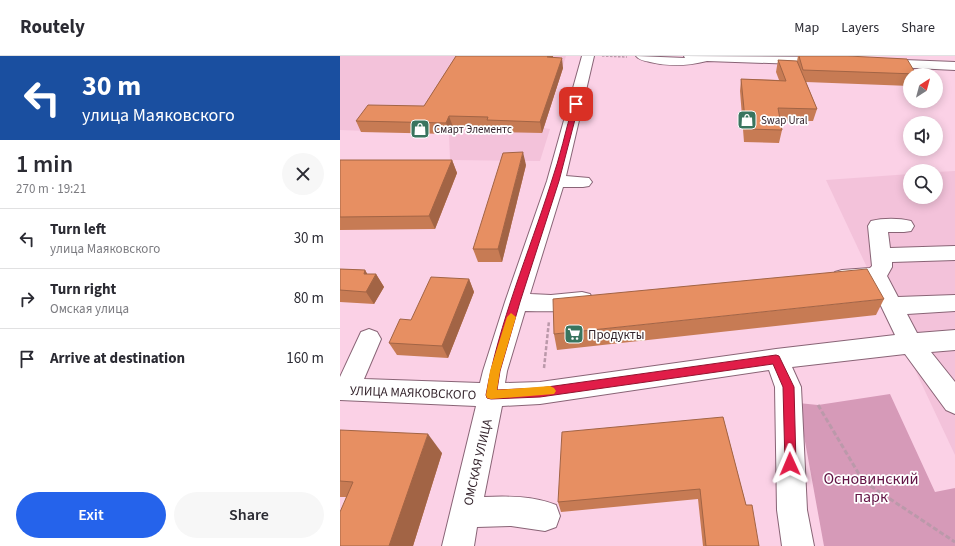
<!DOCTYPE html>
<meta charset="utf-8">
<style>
body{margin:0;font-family:"Source Sans 3",sans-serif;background:#f7f7f7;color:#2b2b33;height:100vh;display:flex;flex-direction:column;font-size:15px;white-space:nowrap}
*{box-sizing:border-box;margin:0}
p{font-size:13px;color:#7c7c81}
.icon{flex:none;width:22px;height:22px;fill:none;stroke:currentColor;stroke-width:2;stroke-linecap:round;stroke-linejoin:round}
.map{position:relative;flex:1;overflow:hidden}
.side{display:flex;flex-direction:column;background:#fff;width:340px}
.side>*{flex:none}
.guide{background:#1a4fa0;color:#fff;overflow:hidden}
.needle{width:26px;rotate:36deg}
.controls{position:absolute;left:563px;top:12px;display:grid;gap:8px}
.controls a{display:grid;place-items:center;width:40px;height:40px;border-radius:50%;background:#fff;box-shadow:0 2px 10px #0003;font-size:20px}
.pin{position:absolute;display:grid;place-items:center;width:34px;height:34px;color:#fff;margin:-17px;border-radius:8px;box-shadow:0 2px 6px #0006}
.me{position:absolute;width:44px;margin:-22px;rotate:359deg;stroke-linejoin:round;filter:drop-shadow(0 0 3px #0008)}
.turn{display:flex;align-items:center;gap:14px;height:84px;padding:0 16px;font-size:18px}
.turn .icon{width:52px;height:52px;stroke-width:2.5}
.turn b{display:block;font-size:28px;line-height:34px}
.round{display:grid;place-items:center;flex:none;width:42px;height:42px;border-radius:21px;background:#f7f7f7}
.headline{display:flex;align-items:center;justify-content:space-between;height:68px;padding:0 16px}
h1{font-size:24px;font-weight:600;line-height:30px}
.button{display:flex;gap:8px;margin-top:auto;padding:8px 16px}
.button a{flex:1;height:46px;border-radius:24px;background:#2563eb;color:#fff;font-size:16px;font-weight:600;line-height:46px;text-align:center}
.button a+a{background:#f7f7f7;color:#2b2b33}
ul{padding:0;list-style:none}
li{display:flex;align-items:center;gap:12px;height:60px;padding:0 16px;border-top:1px solid #e1e1e2}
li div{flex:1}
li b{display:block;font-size:15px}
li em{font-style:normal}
header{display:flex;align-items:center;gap:24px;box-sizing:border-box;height:56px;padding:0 20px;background:#fff;border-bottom:1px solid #e1e1e2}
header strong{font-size:19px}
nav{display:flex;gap:22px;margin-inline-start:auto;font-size:14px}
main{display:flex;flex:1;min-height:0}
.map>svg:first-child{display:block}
.built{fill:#f3c2da}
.green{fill:#d69ab8}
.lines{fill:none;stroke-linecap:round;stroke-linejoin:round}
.minor-casing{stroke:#896476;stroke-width:2}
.path-far2{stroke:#b9a;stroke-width:1.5;stroke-dasharray:2.5 1.5;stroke-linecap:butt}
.path-far1{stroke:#b9a;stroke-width:2.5;stroke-dasharray:4 2;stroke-linecap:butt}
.path{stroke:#b9a;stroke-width:3;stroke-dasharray:5 2.5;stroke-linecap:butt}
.minor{fill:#fff;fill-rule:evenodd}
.wall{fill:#c77b54}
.shaded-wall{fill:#a26445}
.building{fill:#e78f62;stroke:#a26445}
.route{fill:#e11d48;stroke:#92132f}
.slow{fill:#f59e0b}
.labels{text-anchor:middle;stroke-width:3.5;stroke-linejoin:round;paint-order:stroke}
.far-poi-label{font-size:11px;fill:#35252d;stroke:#fff;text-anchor:start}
.poi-label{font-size:13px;fill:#35252d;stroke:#fff;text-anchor:start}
.street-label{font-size:13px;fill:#35252d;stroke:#fff}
.near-park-label{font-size:16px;fill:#621344;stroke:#fff}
</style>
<header>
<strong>Routely</strong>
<nav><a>Map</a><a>Layers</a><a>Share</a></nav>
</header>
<main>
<section class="side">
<div class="guide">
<div class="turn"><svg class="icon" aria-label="left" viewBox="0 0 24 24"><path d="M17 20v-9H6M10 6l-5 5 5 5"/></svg><div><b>30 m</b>улица Маяковского</div></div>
</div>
<div class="headline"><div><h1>1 min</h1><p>270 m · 19:21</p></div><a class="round"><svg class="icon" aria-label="close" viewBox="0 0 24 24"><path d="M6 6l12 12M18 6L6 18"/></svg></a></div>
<ul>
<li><svg class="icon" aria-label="left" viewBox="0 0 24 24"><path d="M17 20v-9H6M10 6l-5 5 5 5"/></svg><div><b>Turn left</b><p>улица Маяковского</p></div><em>30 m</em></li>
<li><svg class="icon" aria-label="right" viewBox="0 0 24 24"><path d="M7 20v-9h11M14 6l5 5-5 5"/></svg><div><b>Turn right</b><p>Омская улица</p></div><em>80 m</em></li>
<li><svg class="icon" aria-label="arrive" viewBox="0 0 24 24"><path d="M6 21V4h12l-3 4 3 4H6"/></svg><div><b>Arrive at destination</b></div><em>160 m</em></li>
</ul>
<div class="button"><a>Exit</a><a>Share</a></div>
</section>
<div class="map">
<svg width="615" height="490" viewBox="0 0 615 490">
<rect width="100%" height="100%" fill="#fbd1e6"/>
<g class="built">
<path d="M 0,0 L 226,0 L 204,72 L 210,73 L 200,105 L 110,104 L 109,78 L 0,74 Z"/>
<path d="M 615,115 L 615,399 L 486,124 L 570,118 L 570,141 L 596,141 L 596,116 Z"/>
</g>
<path class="green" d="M 550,338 L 595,436 L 615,432 L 615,490 L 484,490 L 458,347 L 478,349 Z"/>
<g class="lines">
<defs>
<g id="minor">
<path d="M 242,0 L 254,0 L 226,120 L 249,122 L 252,126 L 249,130 L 243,131 L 223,131 L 190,238 L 211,239 L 242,236 L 250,238 L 253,244 L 250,250 C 229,257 206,255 185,255 L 167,315 L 165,327 L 200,326 L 436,293 L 555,279 L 530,227 L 502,230 L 495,228 L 491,222 L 495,216 L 502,214 L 530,212 L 532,210 L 528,170 L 531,165 C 543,162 559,162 571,165 L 574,170 L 571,175 L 564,176 L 548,176 L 550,192 L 615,190 L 615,204 L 552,206 L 552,211 L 547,220 L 558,241 L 615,239 L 615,255 L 567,258 L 577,277 L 615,274 L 615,294 L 591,296 L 615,326 L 615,358 L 606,354 L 565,298 L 452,311 L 461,331 L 467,454 L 474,490 L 442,490 L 437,454 L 435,331 L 429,314 L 200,348 L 162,350 L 144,441 C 168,440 193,440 216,449 L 220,460 L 216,471 L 205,475 L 171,470 L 137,471 L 134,490 L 102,490 L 136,350 L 0,344 L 0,321 L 21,276 L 29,273 L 37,276 L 41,283 L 24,323 L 140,327 L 143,315 L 165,246 L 207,125 Z"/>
<path d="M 296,0 L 345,2 L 344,0 L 487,1 L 492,2 L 494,5 L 492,8 L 487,9 L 367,5 C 347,10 330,11 310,6 C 305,5 299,4 296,0 Z"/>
<path d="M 539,3 L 615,6 L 615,14 L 534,10 L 532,7 L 534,4 Z"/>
</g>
</defs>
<use href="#minor" class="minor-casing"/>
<path class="path-far2" d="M 262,0 L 287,1"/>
<path class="path-far1" d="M 204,312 L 209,265"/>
<path class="path" d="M 478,349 L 523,425 L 615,486"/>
<use href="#minor" class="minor"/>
</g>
<g class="wall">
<path d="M 116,0 L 213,0 L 213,1 L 223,12 L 202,77 L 150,76 L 149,72 L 113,71 L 110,78 L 21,76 L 16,65 L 84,50 Z"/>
<path d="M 458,0 L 508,0 L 576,18 L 575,19 L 570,19 L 570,30 L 466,26 L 477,53 L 473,65 L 440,65 L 442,74 L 439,87 L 404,86 L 400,35 L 401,23 L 439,24 L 436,16 L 438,4 L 457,5 Z"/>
<path d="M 0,104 L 112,104 L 117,117 L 95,173 L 0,174 Z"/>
<path d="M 186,109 L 162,206 L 138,206 L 133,193 Z"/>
<path d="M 0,213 L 25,214 L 27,218 L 36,218 L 44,231 L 34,248 L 0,246 Z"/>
<path d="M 129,223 L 134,236 L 108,302 L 57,299 L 49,287 L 71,264 Z"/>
<path d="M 544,243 L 536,259 L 217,294 L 214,278 Z"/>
<path d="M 383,361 L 406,449 L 419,490 L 363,490 L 358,443 L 221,456 L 218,446 Z"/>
<path d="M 0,374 L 102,397 L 73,490 L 0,490 L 6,441 L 0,441 Z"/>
</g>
<g class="shaded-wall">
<path d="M 208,0 L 213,0 L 213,1 L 209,12 L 207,1 Z"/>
<path d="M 222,2 L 223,12 L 202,77 L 200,66 Z"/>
<path d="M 109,60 L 113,71 L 110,78 L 106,67 Z"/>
<path d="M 183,96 L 186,109 L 162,206 L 158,193 Z"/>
<path d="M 112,104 L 117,117 L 95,173 L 89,160 Z"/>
<path d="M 25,214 L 32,226 L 36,218 L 44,231 L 34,248 L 26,236 Z"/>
<path d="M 129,223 L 134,236 L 108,302 L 102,290 Z"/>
<path d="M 88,378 L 102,397 L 73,490 L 49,490 Z"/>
</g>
<g class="building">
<path d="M 116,0 L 208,0 L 207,1 L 222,2 L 200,66 L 147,64 L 148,61 L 109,60 L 106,67 L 16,65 L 28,49 L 84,50 Z"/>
<path d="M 459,0 L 508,0 L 567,3 L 576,18 L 463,14 Z"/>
<path d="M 438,4 L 457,5 L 477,53 L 438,52 L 442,74 L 406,73 L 401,23 L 446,25 Z"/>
<path d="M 183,96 L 158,193 L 133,193 L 163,97 Z"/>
<path d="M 0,104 L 112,104 L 89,160 L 0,161 Z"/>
<path d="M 0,213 L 25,214 L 24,218 L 36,218 L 26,236 L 0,234 Z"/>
<path d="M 527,213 L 544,243 L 214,278 L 213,243 Z"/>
<path d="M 91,221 L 129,223 L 102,290 L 49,287 L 60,263 L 71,264 Z"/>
<path d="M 383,361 L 406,449 L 412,449 L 419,490 L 366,490 L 360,433 L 218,446 L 222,376 Z"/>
<path d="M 0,374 L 88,378 L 49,490 L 0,490 L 0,456 L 13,426 L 0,425 Z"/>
</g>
<path class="route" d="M 236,46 L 239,48 L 219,125 L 180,246 L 160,315 L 157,334 L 200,332 L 436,299 L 439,300 L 454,331 L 456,408 L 455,412 L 450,413 L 446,412 L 445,408 L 443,331 L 433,308 L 200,341 L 151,343 L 147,342 L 146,339 C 159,266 189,197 211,127 C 220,101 226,74 233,48 Z"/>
<path class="slow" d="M 171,257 L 176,261 L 160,315 L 157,334 L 210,330 L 214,332 L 216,335 L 214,338 L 151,343 L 147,342 L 146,339 L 150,315 L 167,261 Z"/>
<defs>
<symbol id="shop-square" viewBox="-11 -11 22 22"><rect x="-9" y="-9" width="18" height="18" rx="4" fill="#39755f" stroke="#fff"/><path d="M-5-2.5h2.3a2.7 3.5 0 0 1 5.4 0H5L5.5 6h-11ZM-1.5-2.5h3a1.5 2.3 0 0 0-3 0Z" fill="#fff"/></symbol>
<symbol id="supermarket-square" viewBox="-11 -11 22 22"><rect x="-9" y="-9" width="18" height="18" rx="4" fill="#39755f" stroke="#fff"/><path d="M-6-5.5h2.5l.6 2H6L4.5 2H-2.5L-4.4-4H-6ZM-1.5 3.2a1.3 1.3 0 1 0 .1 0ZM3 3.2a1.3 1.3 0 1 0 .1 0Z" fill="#fff"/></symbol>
</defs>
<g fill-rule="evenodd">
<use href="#shop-square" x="396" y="53" width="22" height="22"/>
<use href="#shop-square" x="69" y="62" width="22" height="22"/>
<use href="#supermarket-square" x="223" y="267" width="22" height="22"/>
</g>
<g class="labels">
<g class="far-poi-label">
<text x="421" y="68">Swap Ural</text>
<text x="94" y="77">Смарт Элементс</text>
</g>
<g class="poi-label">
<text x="248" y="283">Продукты</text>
</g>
<g class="street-label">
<text transform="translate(73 336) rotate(2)" y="5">УЛИЦА МАЯКОВСКОГО</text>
<text transform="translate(137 406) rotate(-77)" y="5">ОМСКАЯ УЛИЦА</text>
</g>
<g class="near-park-label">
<text x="531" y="428">Основинский<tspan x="531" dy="18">парк</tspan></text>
</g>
</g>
</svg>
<div class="controls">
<a><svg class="needle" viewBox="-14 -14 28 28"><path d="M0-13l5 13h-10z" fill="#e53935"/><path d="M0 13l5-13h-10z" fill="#7c7c81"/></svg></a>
<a><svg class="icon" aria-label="sound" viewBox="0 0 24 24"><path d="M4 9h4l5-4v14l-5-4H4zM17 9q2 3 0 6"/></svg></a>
<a><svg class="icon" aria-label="search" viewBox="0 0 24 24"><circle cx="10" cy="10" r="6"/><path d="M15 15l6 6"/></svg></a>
</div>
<div class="pin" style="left:236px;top:48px;background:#d93025"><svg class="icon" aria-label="arrive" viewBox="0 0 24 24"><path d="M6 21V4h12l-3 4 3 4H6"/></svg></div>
<svg class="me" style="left:450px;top:408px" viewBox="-20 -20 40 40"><path d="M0-17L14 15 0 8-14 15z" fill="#e11d48" stroke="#fff" stroke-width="4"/></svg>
</div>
</main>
